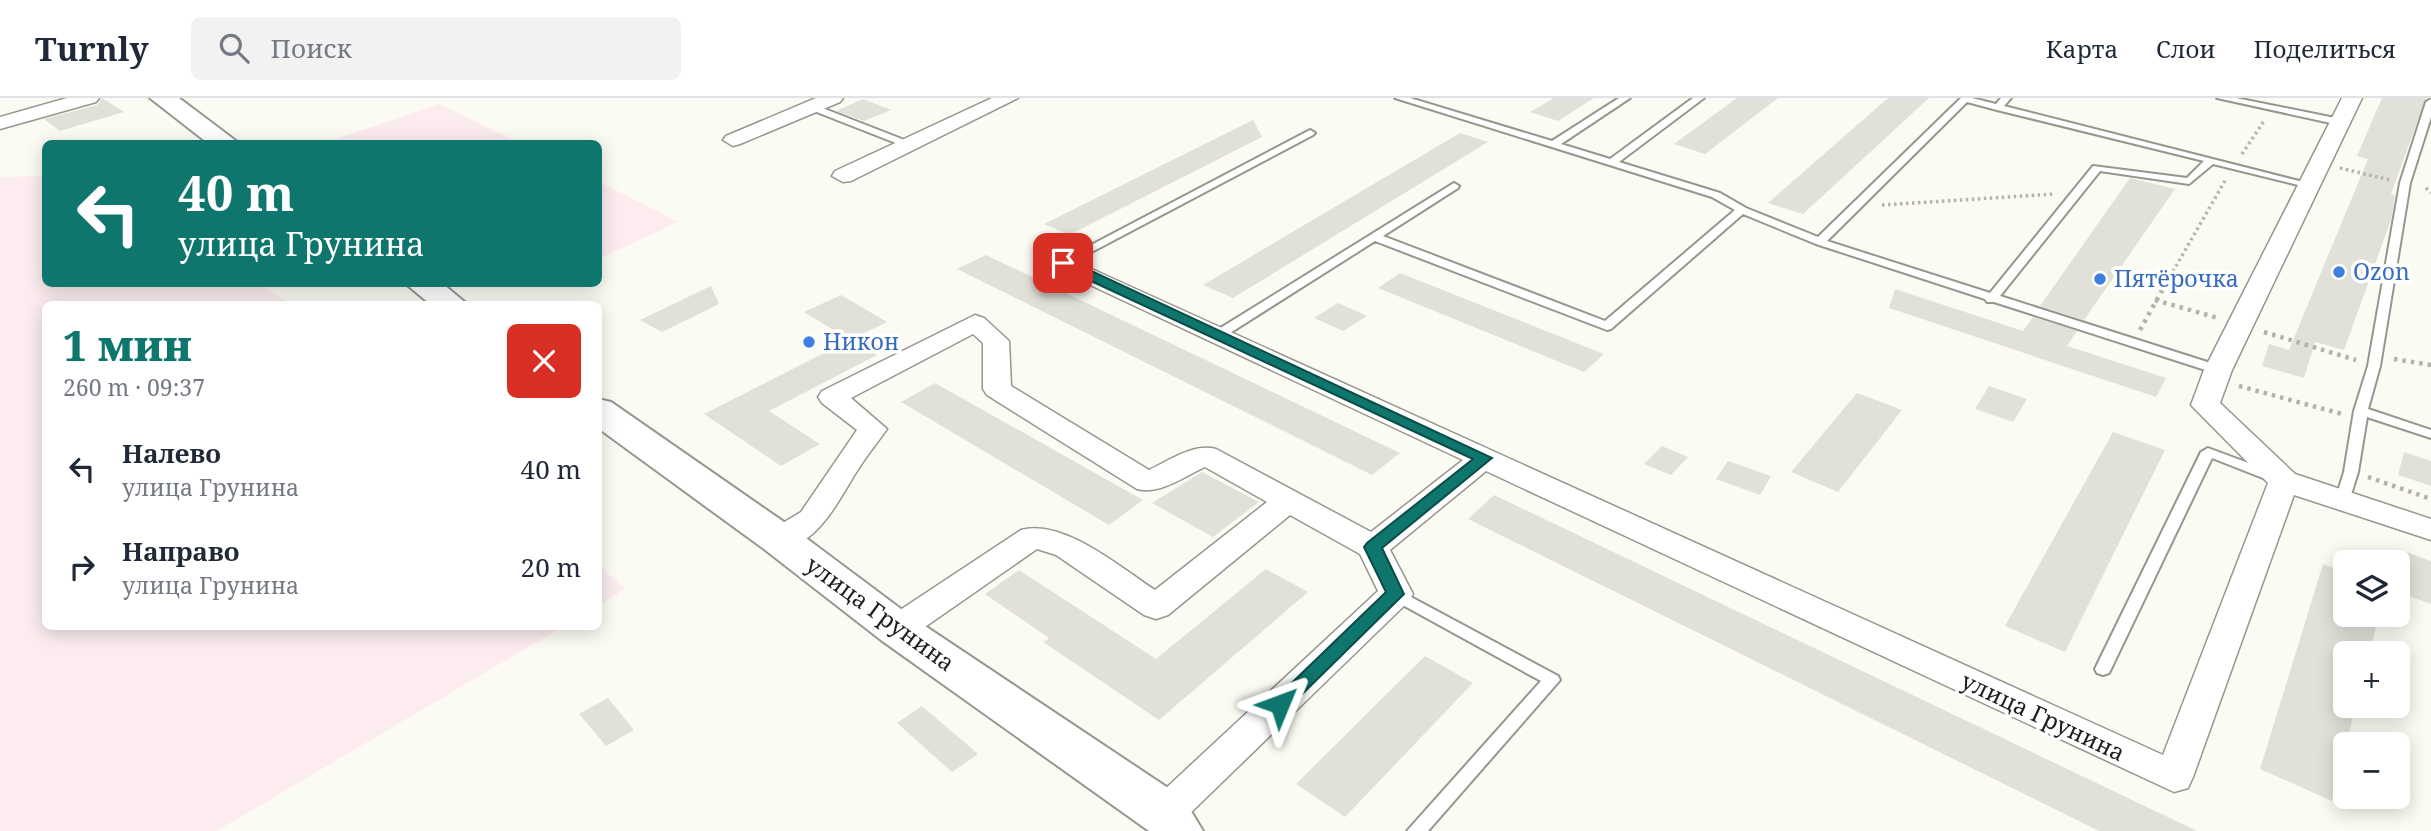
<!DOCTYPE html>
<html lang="ru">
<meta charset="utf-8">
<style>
body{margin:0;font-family:"Noto Serif",serif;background:#f2f2f3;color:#1f2937;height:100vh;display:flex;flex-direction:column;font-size:26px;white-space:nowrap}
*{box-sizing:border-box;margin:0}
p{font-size:23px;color:#747a83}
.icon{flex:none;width:38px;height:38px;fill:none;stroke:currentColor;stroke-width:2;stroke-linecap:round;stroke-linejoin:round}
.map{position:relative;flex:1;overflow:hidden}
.side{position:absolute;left:42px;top:203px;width:560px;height:329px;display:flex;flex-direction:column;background:#fff;border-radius:10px;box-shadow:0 4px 18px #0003}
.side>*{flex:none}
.banner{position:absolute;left:42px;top:42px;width:560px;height:147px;border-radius:10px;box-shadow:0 4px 18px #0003;background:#0f766e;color:#fff;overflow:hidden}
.buttons{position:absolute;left:2333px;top:452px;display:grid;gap:14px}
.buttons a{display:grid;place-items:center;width:77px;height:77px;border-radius:10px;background:#fff;box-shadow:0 4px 18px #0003;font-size:35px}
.pin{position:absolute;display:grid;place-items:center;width:60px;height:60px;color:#fff;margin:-30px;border-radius:14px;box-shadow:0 4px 10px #0006}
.me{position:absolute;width:77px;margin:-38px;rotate:46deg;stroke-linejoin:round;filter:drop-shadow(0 0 5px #0008)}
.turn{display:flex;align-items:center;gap:24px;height:147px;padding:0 21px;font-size:32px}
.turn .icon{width:91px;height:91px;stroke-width:2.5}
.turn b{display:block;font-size:49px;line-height:60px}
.round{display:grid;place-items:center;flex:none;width:74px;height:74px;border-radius:10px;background:#f2f2f3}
.head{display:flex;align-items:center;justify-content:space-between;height:119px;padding:0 21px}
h1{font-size:42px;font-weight:800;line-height:52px;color:#0f766e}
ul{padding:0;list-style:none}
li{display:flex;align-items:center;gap:21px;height:98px;padding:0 21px}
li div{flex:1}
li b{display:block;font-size:26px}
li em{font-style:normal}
header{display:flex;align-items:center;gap:42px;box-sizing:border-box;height:98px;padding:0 35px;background:#fff;border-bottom:2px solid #e0e1e3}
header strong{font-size:33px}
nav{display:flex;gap:38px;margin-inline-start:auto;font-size:24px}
.search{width:490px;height:63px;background:#f2f2f3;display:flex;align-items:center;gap:18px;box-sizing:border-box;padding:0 24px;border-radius:10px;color:#747a83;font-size:26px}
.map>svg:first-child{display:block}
.industrial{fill:#fcecef}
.building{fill:#e2e1d9}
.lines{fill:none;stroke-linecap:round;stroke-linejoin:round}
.lane-casing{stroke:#97968e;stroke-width:4}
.street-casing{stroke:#97968e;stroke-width:3}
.secondary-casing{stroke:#97968e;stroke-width:4}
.path-far1{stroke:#b3b2ac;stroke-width:3.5;stroke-dasharray:2.5 3.5;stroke-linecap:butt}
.path{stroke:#b3b2ac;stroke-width:4.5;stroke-dasharray:3.5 5;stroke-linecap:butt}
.lane{fill:#fff;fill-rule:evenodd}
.street{fill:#fff;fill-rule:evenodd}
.secondary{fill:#fff;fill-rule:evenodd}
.route{fill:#0f766e;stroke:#0a4d48;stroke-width:2}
.shop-dot{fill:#3f7fe0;stroke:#fff;stroke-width:2.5}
.labels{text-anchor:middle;stroke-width:7;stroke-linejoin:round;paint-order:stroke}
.shop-label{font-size:23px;fill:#366cbe;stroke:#fff;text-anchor:start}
.street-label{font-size:23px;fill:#1f1e1c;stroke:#fff}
</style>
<header>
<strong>Turnly</strong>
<div class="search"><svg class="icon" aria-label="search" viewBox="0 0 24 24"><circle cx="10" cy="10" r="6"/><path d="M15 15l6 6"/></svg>Поиск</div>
<nav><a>Карта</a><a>Слои</a><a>Поделиться</a></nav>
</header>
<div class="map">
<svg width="2431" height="733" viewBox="0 0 2431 733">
<rect width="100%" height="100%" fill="#fcfbf3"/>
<g class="industrial">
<path d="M 440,6 L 520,45 L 324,45 Z"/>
<path d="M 45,78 L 46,186 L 258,186 L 292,206 L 46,206 L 46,528 L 562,529 L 217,733 L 0,733 L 0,79 Z"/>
<path d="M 599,84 L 678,124 L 599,161 Z"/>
<path d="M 598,467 L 625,491 L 599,507 L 598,507 Z"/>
</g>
<g class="building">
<path d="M 102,0 L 124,14 L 60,33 L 44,21 L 97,7 Z"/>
<path d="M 1554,0 L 1594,0 L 1558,23 L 1530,14 Z"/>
<path d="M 1737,0 L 1778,0 L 1705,56 L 1674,46 Z"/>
<path d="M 1888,0 L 1929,0 L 1803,116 L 1768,105 Z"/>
<path d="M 2382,0 L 2426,0 L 2391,96 L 2395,97 L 2391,122 L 2344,252 L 2315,244 L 2304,280 L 2262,268 L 2269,246 L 2289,252 L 2368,61 L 2357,58 Z"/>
<path d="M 863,1 L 891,12 L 864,23 L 836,13 Z"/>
<path d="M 1253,22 L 1262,39 L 1069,137 L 1044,126 Z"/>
<path d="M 1460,35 L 1488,44 L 1233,200 L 1203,187 Z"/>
<path d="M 2130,80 L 2175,91 L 2084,222 L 2040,208 Z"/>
<path d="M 986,157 L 1400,355 L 1372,377 L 957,171 Z"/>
<path d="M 1400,175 L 1604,256 L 1584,274 L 1378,190 Z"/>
<path d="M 711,188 L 719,206 L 662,234 L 640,222 Z"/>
<path d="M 1895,191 L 2023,233 L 2033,219 L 2077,233 L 2067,248 L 2166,280 L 2156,299 L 1889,210 Z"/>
<path d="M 841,197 L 887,224 L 850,242 L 804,214 Z"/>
<path d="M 1338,205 L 1367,218 L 1343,233 L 1314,220 Z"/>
<path d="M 850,242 L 877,257 L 769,313 L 820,346 L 781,368 L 704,316 Z"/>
<path d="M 935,285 L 1143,402 L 1109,427 L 901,304 Z"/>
<path d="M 1989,288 L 2027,301 L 2013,324 L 1975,311 Z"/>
<path d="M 1857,295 L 1902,312 L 1838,394 L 1791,374 Z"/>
<path d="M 2113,334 L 2165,352 L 2065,554 L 2005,528 Z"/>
<path d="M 1662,348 L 1688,359 L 1671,377 L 1644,366 Z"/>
<path d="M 2404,354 L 2431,363 L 2431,388 L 2398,377 Z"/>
<path d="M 1728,363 L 1771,378 L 1760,397 L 1716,381 Z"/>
<path d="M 1202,374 L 1259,404 L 1213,439 L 1152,405 Z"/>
<path d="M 1494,397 L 2197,733 L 2099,733 L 1468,421 Z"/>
<path d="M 2398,451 L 2431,463 L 2431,506 L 2398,494 Z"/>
<path d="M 2323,466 L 2345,474 L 2345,516 L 2379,516 L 2370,555 L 2345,555 L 2345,607 L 2356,607 L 2332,703 L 2260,671 Z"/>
<path d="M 1266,471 L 1308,494 L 1159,622 L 1043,544 L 1049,540 L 985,496 L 1019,472 L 1156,561 Z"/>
<path d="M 1425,558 L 1473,585 L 1345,719 L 1296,686 Z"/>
<path d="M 608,600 L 634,632 L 606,648 L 579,616 Z"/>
<path d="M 922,608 L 978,656 L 952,674 L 897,625 Z"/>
</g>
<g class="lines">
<defs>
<g id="lane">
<path d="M 1395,0 L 1410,0 L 1552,43 L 1619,0 L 1630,0 L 1561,46 L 1610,61 L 1693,0 L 1704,0 L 1619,64 L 1720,95 L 1746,110 L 1818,139 L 1961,0 L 1972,0 L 1996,6 L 2001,0 L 2011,0 L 2004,8 L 2315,87 L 2310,90 L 2213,66 L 2189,86 L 2100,73 L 2000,198 L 2223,269 L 2224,272 L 2223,275 L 2218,276 L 1994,204 L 1987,204 L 1985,201 L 1816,146 L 1743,116 L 1611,231 L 1607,232 L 1375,143 L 1222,240 L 1214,240 L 1212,237 L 1214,234 L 1454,85 L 1459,88 L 1458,90 L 1383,138 L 1605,223 L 1735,112 L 1712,99 ZM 1967,4 L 1997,12 L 2204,63 L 2187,80 L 2093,68 L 1990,195 L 1827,143 Z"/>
<path d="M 2217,0 L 2236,0 L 2340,21 L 2345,24 L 2340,27 Z"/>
<path d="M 2431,1 L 2431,19 L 2410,85 L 2380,268 L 2368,311 L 2431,332 L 2431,340 L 2367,319 L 2358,374 L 2349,403 L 2342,408 L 2335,403 L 2344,374 L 2354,313 L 2368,268 L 2400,85 L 2426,4 Z"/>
<path d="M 812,6 L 912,45 L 914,47 L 906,49 L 809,11 L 807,9 Z"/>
<path d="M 1310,32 L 1315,35 L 1313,37 L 1067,167 L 1059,167 L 1057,165 Z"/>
<path d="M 2208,350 L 2278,376 L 2280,379 L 2273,383 L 2268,382 L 2212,360 L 2111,571 L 2109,575 L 2103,577 L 2097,575 L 2095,571 L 2201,354 Z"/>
<path d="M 1396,491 L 1558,578 L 1560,582 L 1428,733 L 1407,733 L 1541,583 L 1390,500 L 1388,496 L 1390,492 Z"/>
</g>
<g id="street">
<path d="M 67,0 L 99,0 L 96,4 L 0,31 L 0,19 Z"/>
<path d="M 816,0 L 843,0 L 840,4 L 740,46 L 733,48 L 723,42 L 726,38 Z"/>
<path d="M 992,0 L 1018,0 L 851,83 L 843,84 L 832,78 L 835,73 Z"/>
<path d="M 2342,0 L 2362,0 L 2232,272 L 2220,305 L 2295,376 L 2431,421 L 2431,442 L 2294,397 L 2193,679 L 2188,690 L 2174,694 L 1486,373 L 1390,452 L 1413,496 L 1408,504 L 1179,726 L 1165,731 L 1151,726 L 1145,715 L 1151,704 L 1378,493 L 1360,456 L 1290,417 L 1168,517 L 1156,521 L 1144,517 L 1056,457 L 1037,451 L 909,540 L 897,543 L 885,540 L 880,531 L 885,522 L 1021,432 C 1063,420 1121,470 1155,492 L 1267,404 L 1205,369 C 1185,378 1160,397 1137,391 L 987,297 L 983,291 L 983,245 L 973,236 L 851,300 L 887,331 C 878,344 867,357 859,370 C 839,400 813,461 768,448 L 763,441 L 768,434 L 801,414 L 857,332 L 822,305 L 818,299 L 822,293 L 975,217 L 984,220 L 1009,243 L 1011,288 L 1149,372 C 1170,362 1194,345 1216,351 L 1371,434 L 1463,362 L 1054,170 L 1051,165 L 1054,160 L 1063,158 L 2163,657 L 2268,385 L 2191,307 L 2204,272 Z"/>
</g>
<g id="secondary">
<path d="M 150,0 L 179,0 L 240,46 L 209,46 Z"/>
<path d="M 406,186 L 443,186 L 467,206 L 430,206 Z"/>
<path d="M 598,301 L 611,304 L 794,431 L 913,520 L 1183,700 L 1203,733 L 1149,733 L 881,542 L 764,451 L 598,330 Z"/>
</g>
</defs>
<use href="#lane" class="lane-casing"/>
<use href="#street" class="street-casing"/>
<use href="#secondary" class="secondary-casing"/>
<g class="path-far1">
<path d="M 2242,56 L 2264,23"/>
<path d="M 2340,70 L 2390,82"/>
<path d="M 2426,90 L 2431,95"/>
<path d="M 1882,107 L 2055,96"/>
<path d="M 2164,189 L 2226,81"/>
</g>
<g class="path">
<path d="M 2155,202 L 2218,220"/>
<path d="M 2140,232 L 2165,187"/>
<path d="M 2264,234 L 2356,262"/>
<path d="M 2394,261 L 2431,267"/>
<path d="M 2239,288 L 2342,316"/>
<path d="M 2368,379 L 2431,401"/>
</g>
<use href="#lane" class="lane"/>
<use href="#street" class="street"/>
<use href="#secondary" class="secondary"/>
</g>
<path class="route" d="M 1059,162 L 1068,162 L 1492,360 L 1382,450 L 1404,496 L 1287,611 L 1273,611 L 1270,606 L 1386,494 L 1364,449 L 1367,445 L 1473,361 L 1059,168 Z"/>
<g class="shop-dot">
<circle cx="2339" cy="174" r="7"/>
<circle cx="2100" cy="181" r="7"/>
<circle cx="809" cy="244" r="7"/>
</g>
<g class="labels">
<g class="shop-label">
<text x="2353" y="182">Ozon</text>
<text x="2114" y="189">Пятёрочка</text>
<text x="823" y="252">Никон</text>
</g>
<g class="street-label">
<text transform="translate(880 516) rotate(36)" y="8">улица Грунина</text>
<text transform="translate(2043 619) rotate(25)" y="8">улица Грунина</text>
</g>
</g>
</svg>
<div class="buttons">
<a><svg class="icon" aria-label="layers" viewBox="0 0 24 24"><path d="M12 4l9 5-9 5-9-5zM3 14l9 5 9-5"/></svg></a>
<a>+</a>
<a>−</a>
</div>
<div class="pin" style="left:1063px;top:165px;background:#d93025"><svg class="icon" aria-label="arrive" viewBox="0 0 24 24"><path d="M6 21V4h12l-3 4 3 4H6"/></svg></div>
<svg class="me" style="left:1280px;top:606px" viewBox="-20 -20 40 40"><path d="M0-17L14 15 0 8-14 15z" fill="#0f766e" stroke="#fff" stroke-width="4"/></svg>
<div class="banner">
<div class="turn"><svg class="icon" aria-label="left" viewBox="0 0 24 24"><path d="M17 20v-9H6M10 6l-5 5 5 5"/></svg><div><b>40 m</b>улица Грунина</div></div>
</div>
<section class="side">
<div class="head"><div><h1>1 мин</h1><p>260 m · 09:37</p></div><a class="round" style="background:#d93025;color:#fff"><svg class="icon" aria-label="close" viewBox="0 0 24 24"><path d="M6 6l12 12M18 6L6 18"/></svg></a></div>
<ul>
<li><svg class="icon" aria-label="left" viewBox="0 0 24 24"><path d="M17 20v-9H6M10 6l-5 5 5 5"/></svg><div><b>Налево</b><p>улица Грунина</p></div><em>40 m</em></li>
<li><svg class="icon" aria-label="right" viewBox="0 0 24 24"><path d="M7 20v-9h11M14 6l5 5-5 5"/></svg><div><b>Направо</b><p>улица Грунина</p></div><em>20 m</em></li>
</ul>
</section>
</div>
